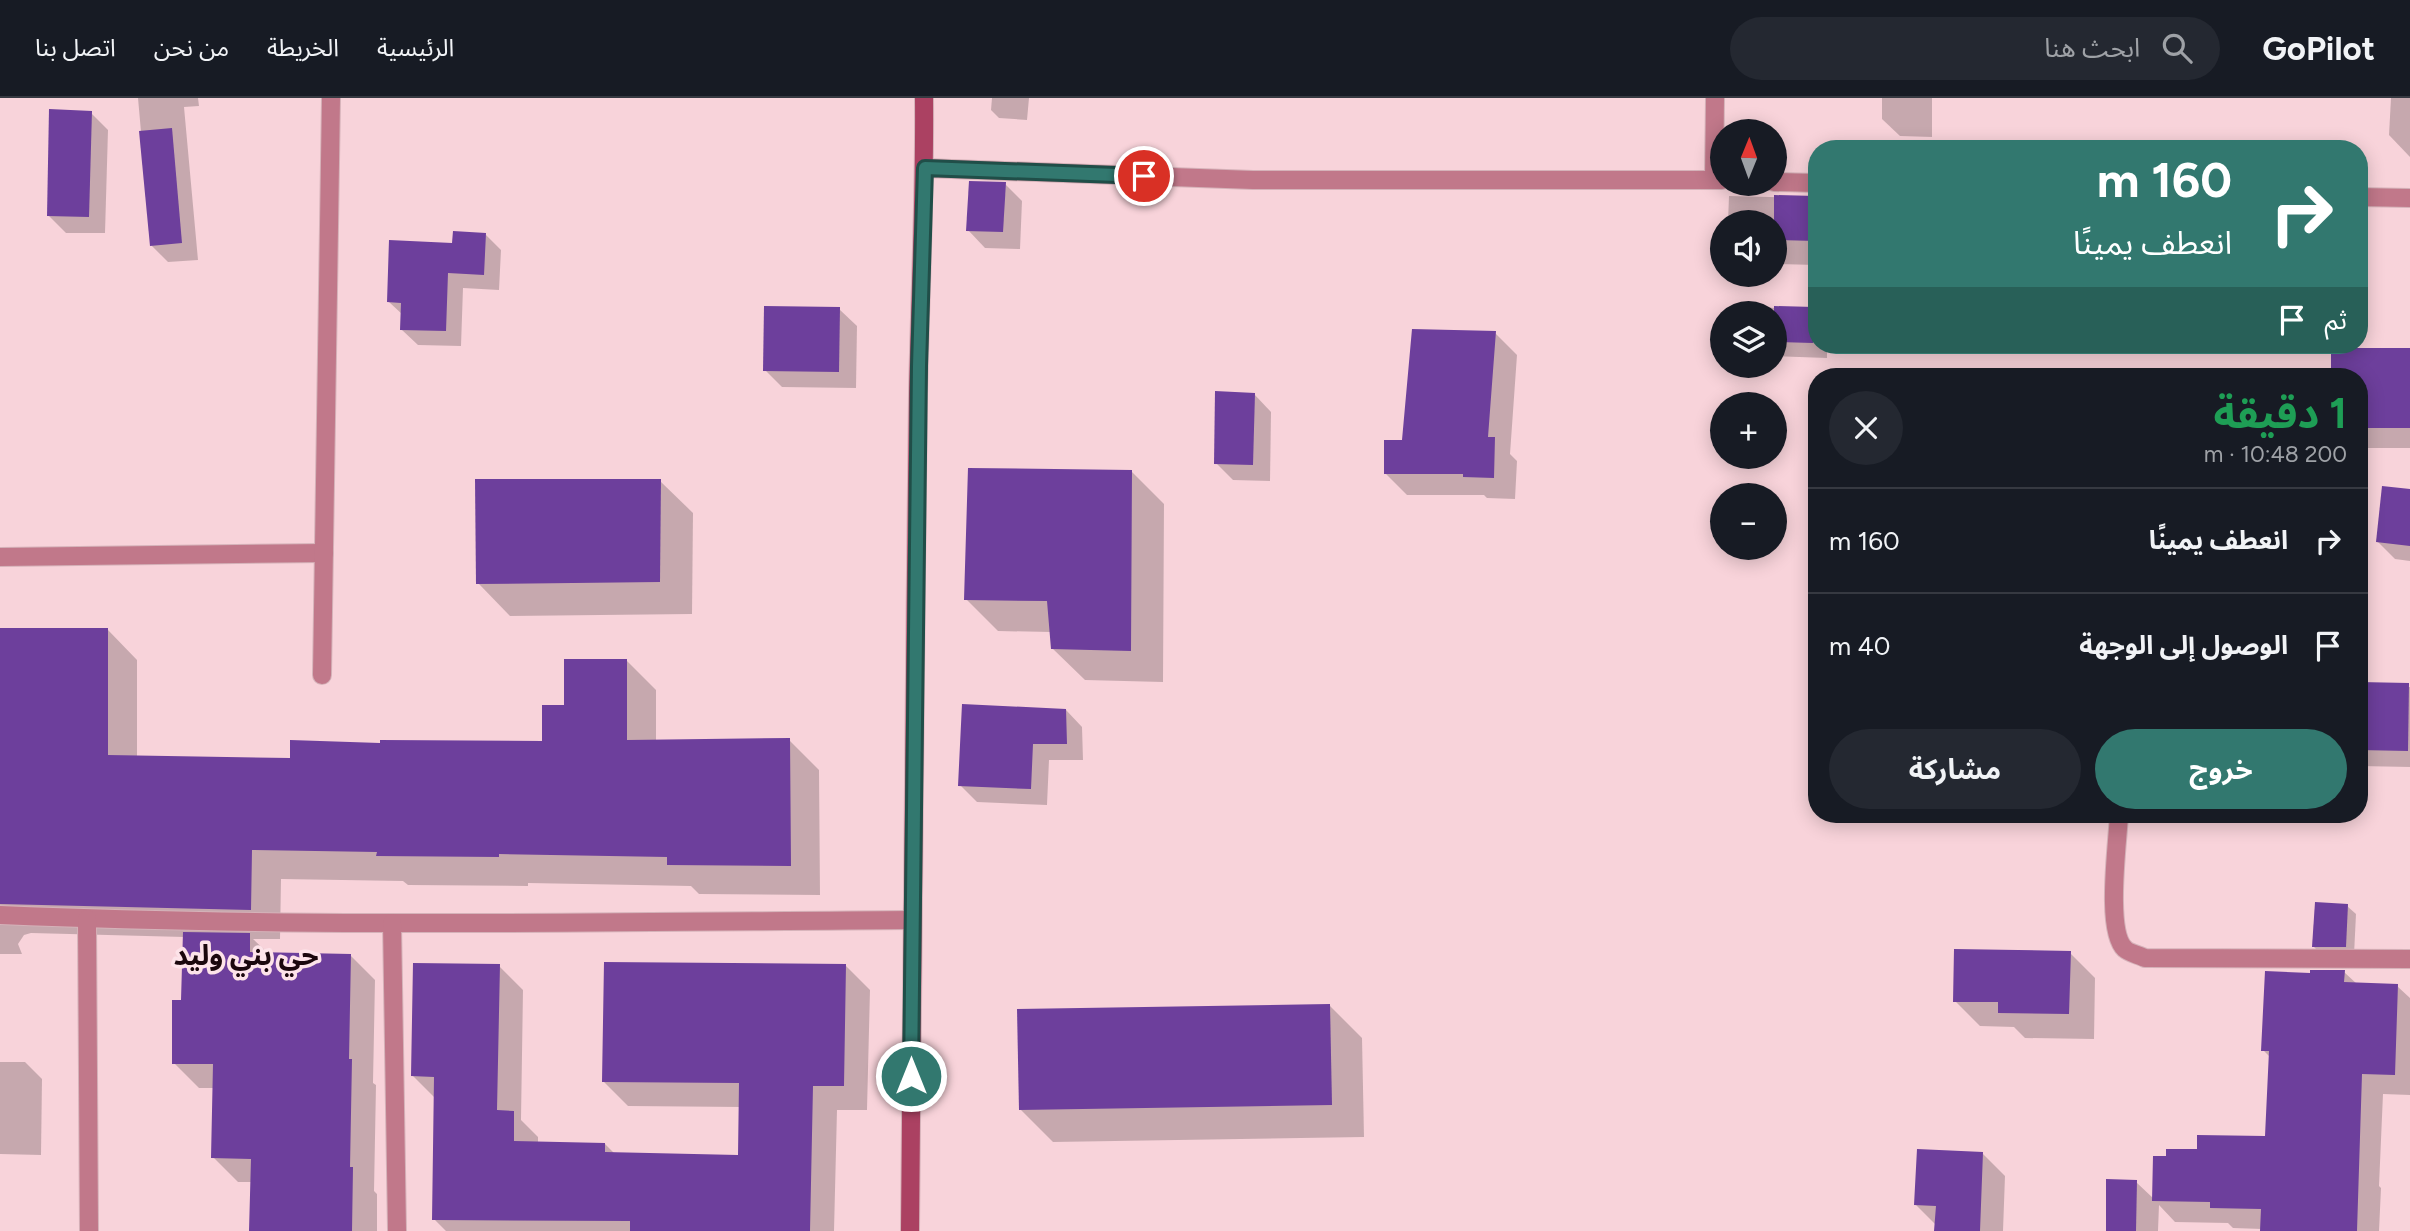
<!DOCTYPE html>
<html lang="ar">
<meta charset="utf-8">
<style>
body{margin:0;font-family:Figtree,"Noto Sans Arabic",sans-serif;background:#242831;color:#f1f3f6;direction:rtl;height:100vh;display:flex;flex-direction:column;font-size:26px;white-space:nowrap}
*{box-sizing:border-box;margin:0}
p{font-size:23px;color:#9ea1a6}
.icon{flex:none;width:38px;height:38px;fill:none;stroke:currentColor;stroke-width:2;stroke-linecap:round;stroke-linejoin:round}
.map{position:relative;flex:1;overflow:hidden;direction:ltr}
.details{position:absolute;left:1808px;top:270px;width:560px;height:455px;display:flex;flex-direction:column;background:#171b24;border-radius:28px;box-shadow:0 4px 18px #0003;direction:rtl}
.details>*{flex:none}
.top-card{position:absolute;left:1808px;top:42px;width:560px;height:214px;border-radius:28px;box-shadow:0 4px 18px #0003;direction:rtl;background:#32786f;color:#fff;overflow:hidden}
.needle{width:46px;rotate:1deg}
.tools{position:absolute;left:1710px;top:21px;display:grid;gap:14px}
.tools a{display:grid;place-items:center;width:77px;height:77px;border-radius:50%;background:#171b24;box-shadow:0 4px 18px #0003;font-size:35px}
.pin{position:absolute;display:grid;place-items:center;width:60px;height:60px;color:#fff;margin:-30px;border:4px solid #fff;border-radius:50%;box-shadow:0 2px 7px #0007}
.me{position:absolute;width:77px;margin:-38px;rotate:0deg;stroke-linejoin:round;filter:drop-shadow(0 0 5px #0008)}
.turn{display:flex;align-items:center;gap:24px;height:147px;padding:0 21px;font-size:32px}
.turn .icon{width:91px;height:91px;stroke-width:2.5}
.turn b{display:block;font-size:49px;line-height:60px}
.then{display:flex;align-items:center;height:66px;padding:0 21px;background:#0003;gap:14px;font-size:26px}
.round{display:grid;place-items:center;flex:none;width:74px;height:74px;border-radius:37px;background:#242831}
.summary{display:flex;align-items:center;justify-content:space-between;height:119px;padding:0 21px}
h1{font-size:42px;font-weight:700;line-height:52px;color:#1e9e55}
.cta{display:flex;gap:14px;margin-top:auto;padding:14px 21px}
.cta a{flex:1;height:80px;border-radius:42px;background:#32786f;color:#fff;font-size:28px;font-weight:700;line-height:80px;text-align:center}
.cta a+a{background:#242831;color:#f1f3f6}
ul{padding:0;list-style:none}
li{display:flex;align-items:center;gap:21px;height:105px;padding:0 21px;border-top:2px solid #363941}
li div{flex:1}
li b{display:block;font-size:26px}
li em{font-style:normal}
header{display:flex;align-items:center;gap:42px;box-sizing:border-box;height:98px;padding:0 35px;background:#171b24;border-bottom:2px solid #363941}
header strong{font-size:33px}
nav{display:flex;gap:38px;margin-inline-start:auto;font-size:24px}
.search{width:490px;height:63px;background:#242831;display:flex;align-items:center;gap:18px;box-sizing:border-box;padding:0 24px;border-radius:38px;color:#9ea1a6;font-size:26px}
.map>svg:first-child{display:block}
.shadow{fill:#0003}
.building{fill:#6d3f9c}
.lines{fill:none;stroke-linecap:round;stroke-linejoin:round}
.minor-casing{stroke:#d5b2b9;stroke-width:20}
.secondary-casing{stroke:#d5b2b9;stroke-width:20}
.minor{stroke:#c1788a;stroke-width:18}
.secondary{stroke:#ab4162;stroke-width:18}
.route-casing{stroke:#204e48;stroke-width:18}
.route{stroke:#32786f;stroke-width:12}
.labels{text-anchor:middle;stroke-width:7;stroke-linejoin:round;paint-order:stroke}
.district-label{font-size:28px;font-weight:bold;fill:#1b070d;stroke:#fde3e9}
</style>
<header>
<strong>GoPilot</strong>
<div class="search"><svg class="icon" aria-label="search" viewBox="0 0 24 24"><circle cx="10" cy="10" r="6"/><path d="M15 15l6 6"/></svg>ابحث هنا</div>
<nav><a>الرئيسية</a><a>الخريطة</a><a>من نحن</a><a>اتصل بنا</a></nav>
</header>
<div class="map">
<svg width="2410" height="1133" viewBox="0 0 2410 1133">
<rect width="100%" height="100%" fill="#f8d3da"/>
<g class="shadow">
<path d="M 138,0 L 198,0 L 199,8 L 184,9 L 198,162 L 168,164 L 151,147 Z"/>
<path d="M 992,0 L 1029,0 L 1027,22 L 999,20 L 991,12 Z"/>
<path d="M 1882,0 L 1932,0 L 1932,39 L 1900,38 L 1882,21 Z"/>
<path d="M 2391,0 L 2410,0 L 2410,59 L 2389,37 Z"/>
<path d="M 91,15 L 108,32 L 105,135 L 66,135 L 49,118 Z"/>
<path d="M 1005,86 L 1022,103 L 1020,151 L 985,150 L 968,132 Z"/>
<path d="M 1729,98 L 1816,100 L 1816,167 L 1774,166 L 1774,124 L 1728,124 Z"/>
<path d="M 486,137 L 501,152 L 499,192 L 463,190 L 461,248 L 418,247 L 402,232 L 403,217 L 389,204 L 454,146 Z"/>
<path d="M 1741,209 L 1816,211 L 1816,247 L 1859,247 L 1858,255 L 1827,253 L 1827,260 L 1774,258 L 1774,215 L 1740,215 Z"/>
<path d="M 839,211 L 857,228 L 856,290 L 782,289 L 765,272 Z"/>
<path d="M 1495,235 L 1517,257 L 1510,356 L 1517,363 L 1515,401 L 1487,400 L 1484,397 L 1407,397 L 1385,375 L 1404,343 Z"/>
<path d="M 2410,252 L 2410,350 L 2359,350 L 2359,278 L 2144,278 L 2144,270 L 2243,275 L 2243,273 L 2333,275 Z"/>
<path d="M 1254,296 L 1271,314 L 1270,383 L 1233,382 L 1216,365 Z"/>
<path d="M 1132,374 L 1164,406 L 1163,584 L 1085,582 L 1052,550 L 1051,534 L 998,533 L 966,501 Z"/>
<path d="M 660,383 L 693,415 L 692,516 L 510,518 L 478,485 Z"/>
<path d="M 2410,392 L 2410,463 L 2395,461 L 2377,443 Z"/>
<path d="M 0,532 L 108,532 L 137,562 L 137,659 L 292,662 L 382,646 L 543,645 L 566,609 L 626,562 L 656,592 L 656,643 L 789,642 L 819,672 L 820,797 L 699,796 L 691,788 L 528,785 L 528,788 L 408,787 L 403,783 L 281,781 L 280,841 L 253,841 L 269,856 L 350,857 L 375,882 L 373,985 L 376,987 L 374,1093 L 377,1096 L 377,1133 L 251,1133 L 252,1084 L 238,1084 L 213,1059 L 214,990 L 199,990 L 174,965 L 183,904 L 184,839 L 31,835 L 24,837 L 18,846 L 22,856 L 0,856 Z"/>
<path d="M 2359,586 L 2410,589 L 2410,669 L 2359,668 Z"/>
<path d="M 1066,612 L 1082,629 L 1083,662 L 1049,662 L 1047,707 L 977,704 L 960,687 Z"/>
<path d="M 2347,808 L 2356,816 L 2354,857 L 2322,857 L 2314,849 Z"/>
<path d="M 2070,855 L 2095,880 L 2094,941 L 2025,940 L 2014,929 L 1980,928 L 1955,903 Z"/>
<path d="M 845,867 L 870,892 L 867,1012 L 837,1012 L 834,1133 L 446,1133 L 434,1121 L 436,1001 L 413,978 L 499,868 L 523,892 L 521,1022 L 538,1039 L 538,1045 L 605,1046 L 615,1056 L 740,1059 L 741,1009 L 628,1008 L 604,984 Z"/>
<path d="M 2344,874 L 2357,886 L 2397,888 L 2410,900 L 2410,997 L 2383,996 L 2379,1088 L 2381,1090 L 2379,1133 L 2261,1133 L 2262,1131 L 2233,1130 L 2228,1125 L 2175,1124 L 2159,1107 L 2158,1133 L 2108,1133 L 2136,1084 L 2154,1101 L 2168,1060 L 2267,1040 L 2271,960 L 2263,952 L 2312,876 Z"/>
<path d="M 1330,908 L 1362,940 L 1364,1039 L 1053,1044 L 1020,1011 Z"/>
<path d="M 0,964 L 25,964 L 42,981 L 41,1057 L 0,1056 Z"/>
<path d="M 1982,1055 L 2005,1078 L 2003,1133 L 1935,1133 L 1936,1127 L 1915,1106 Z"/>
</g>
<g class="building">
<path d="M 49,11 L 92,13 L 89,119 L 47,118 Z"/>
<path d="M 172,30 L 182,145 L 150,148 L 139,33 Z"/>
<path d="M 969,83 L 1006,84 L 1003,134 L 966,133 Z"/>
<path d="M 1774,97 L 1816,98 L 1816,143 L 1774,142 Z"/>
<path d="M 453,133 L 486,135 L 484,177 L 448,175 L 446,233 L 400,232 L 401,205 L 387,204 L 389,142 L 452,145 Z"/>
<path d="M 764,208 L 840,209 L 839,274 L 763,273 Z"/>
<path d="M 1774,208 L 1814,209 L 1813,245 L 1774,244 Z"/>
<path d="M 1412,231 L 1496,233 L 1488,339 L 1495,339 L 1494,380 L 1463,379 L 1463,376 L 1384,376 L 1384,342 L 1402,342 Z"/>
<path d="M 2331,250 L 2410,250 L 2410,330 L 2359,330 L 2359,278 L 2331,278 Z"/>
<path d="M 1215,293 L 1255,295 L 1253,367 L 1214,366 Z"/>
<path d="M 968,370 L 1132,372 L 1131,553 L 1051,551 L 1047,503 L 964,502 Z"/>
<path d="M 475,381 L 661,381 L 660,484 L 476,486 Z"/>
<path d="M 2382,388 L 2410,391 L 2410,448 L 2376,444 Z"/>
<path d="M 0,530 L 108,530 L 108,657 L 290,660 L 290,642 L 380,645 L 380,642 L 542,643 L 542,607 L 564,607 L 564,561 L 627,561 L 627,642 L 790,640 L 791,768 L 667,767 L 667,759 L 499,756 L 499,759 L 376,758 L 377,754 L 252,752 L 251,812 L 0,806 Z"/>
<path d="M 2359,584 L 2409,585 L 2408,653 L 2359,652 Z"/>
<path d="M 962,606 L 1066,611 L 1067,646 L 1033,646 L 1031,691 L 958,688 Z"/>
<path d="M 2315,804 L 2348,806 L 2346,849 L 2312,849 Z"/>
<path d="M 183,834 L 250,835 L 250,854 L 351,856 L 349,961 L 352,961 L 350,1069 L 353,1069 L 352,1133 L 249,1133 L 251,1061 L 211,1060 L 213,966 L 172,966 L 172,902 L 181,902 Z"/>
<path d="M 1954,851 L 2071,853 L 2069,916 L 1998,915 L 1998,904 L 1953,904 Z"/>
<path d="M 604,864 L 846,866 L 844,988 L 813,988 L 810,1133 L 630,1133 L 630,1123 L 432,1122 L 434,979 L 411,978 L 413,865 L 500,866 L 497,1012 L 514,1013 L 514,1043 L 605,1045 L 605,1054 L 738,1057 L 739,985 L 602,984 Z"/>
<path d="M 2310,872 L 2345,872 L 2344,884 L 2398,886 L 2395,977 L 2362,976 L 2357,1133 L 2260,1133 L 2261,1111 L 2210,1110 L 2210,1104 L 2152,1103 L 2153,1058 L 2166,1058 L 2166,1051 L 2197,1051 L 2197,1037 L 2265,1038 L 2269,953 L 2261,953 L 2265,873 L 2310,875 Z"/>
<path d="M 1330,906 L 1332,1007 L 1019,1012 L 1017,911 Z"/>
<path d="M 1917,1051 L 1983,1054 L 1980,1133 L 1934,1133 L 1936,1108 L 1914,1107 Z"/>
<path d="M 2106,1081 L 2137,1082 L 2136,1133 L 2106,1133 Z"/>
</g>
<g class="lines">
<defs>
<g id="minor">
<path d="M 925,70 L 1253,82 L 1722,82"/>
<path d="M 1714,81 L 1715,0"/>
<path d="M 1774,84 L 1816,85"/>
<path d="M 2359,99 L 2410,100"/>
<path d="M 0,459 L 324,455"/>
<path d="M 322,577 L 331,0"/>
<path d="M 2119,716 C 2118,743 2105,833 2125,851 C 2129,855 2139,857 2145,860 L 2410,861"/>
<path d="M 0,817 C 303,830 608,824 911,822"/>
<path d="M 87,821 L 89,1133"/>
<path d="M 392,825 L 397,1132"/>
</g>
<path id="secondary" d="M 910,1133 C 911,854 915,575 918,296 C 920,197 925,99 924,0"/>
</defs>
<use href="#minor" class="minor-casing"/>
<use href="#secondary" class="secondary-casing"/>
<use href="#minor" class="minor"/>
<use href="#secondary" class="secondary"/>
</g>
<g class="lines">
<defs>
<path id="route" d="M 911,978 L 919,268 L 925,70 L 1144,78"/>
</defs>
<use href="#route" class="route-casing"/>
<use href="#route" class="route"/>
</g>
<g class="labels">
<g class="district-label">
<text x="246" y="867">حي بني وليد</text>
</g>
</g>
</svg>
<div class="tools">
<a><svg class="needle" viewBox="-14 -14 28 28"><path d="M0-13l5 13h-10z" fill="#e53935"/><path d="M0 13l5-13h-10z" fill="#9ea1a6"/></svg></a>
<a><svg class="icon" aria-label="sound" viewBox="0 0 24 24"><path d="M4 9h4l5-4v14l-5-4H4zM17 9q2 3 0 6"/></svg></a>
<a><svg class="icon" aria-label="layers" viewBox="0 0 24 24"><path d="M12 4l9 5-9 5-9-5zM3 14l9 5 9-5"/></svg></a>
<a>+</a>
<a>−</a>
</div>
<div class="pin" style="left:1144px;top:78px;background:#d93025"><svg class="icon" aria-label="arrive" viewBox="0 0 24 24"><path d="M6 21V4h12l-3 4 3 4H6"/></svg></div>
<svg class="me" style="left:911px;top:978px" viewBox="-20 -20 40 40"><circle r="17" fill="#32786f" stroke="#fff" stroke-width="3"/><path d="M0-11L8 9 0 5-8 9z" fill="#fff"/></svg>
<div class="top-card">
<div class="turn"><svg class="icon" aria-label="right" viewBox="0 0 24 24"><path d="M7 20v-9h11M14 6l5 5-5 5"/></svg><div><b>160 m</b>انعطف يمينًا</div></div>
<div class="then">ثم<svg class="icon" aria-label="arrive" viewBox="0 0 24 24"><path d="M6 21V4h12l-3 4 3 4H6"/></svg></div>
</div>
<section class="details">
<div class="summary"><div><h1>1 دقيقة</h1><p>200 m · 10:48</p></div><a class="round"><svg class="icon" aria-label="close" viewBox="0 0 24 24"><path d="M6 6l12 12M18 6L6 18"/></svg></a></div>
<ul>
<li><svg class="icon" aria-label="right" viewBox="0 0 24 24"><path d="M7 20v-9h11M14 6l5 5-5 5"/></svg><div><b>انعطف يمينًا</b></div><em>160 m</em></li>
<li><svg class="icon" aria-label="arrive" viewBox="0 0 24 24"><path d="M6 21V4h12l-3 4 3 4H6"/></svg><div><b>الوصول إلى الوجهة</b></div><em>40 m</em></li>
</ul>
<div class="cta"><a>خروج</a><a>مشاركة</a></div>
</section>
</div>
